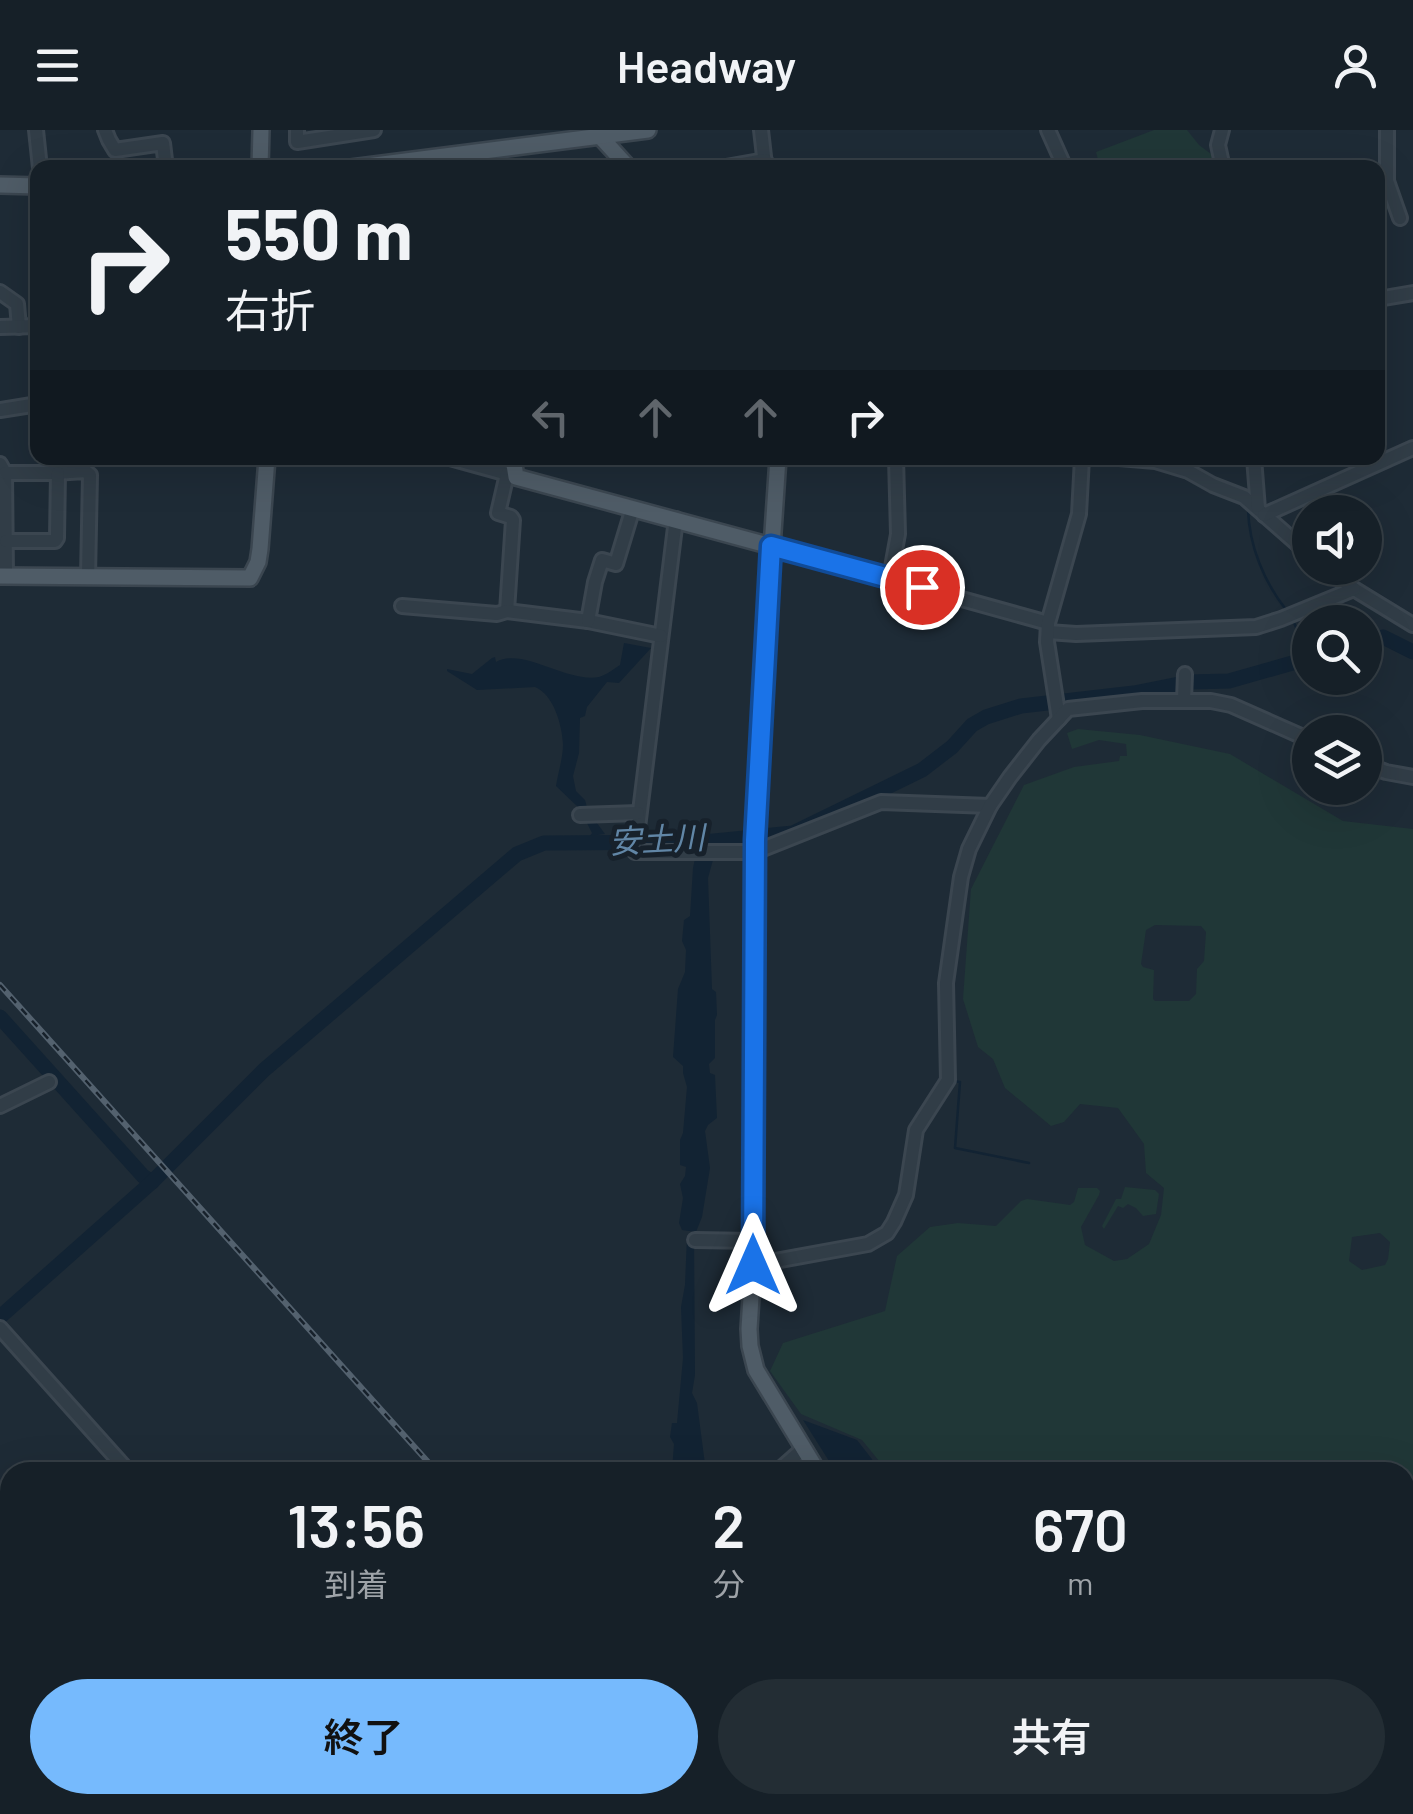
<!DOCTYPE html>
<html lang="ja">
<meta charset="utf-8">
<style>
body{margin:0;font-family:Barlow,"Noto Sans JP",sans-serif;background:#232d34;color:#f1f3f6;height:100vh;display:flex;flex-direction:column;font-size:38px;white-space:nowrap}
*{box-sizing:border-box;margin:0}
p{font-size:32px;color:#9ea3a8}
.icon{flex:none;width:55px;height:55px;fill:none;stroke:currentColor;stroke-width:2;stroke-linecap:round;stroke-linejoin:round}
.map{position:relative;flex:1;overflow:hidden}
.side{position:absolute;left:0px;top:1332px;width:1415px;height:352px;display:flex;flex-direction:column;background:#162028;border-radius:30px 30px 0 0;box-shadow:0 10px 40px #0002,0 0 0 2px #353e45}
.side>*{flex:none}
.guide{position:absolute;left:30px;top:30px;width:1355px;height:305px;border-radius:20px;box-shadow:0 10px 40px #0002,0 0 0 2px #353e45;background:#162028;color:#f1f3f6;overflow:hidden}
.fabs{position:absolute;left:1292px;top:365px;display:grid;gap:20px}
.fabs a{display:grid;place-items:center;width:90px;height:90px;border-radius:50%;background:#162028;box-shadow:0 10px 40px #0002,0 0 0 2px #353e45;font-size:50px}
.pin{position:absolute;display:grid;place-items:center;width:85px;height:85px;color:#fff;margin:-42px;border:5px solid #fff;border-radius:50%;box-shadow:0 2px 10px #0007}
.me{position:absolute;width:110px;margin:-55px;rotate:0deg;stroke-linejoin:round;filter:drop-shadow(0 0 8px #0008)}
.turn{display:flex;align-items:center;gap:35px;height:210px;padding:0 30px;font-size:45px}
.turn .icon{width:130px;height:130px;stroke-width:2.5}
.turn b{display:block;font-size:70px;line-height:85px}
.lanes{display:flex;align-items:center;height:95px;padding:0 30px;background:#0003;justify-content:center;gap:50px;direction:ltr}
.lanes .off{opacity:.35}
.eta{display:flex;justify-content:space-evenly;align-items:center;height:170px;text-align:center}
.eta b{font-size:60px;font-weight:600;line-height:70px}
.button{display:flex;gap:20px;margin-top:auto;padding:20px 30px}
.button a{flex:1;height:115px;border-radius:60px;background:#76bafd;color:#111;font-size:40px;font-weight:600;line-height:115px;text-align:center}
.button a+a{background:#232d34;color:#f1f3f6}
header{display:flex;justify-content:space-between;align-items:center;height:130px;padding:0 30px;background:#162028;font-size:45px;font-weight:600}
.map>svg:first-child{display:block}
.green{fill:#203737;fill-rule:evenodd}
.water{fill:#122333}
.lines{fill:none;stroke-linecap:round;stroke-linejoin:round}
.stream{stroke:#122333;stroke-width:2.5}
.river{stroke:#122333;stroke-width:15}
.minor-casing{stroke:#3b4650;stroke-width:18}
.major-casing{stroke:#3b4650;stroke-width:20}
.minor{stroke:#313d47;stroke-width:12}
.major{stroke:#4f5c67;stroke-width:15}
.rail-casing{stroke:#53616e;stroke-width:6}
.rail{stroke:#17212b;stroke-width:2.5;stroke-dasharray:8;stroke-linecap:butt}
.route-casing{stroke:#114b97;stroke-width:25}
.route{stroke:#1a73e8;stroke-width:18}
.labels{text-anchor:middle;stroke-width:10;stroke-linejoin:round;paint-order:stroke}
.water-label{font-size:32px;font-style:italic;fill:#6186a6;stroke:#17212b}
</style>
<header><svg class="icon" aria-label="menu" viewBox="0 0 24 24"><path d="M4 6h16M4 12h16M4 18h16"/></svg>Headway<svg class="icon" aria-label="person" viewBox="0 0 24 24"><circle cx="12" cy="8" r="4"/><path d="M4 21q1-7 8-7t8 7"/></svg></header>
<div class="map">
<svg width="1413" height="1684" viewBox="0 0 1413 1684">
<rect width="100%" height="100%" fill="#1e2b36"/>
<g class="green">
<path d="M 1154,0 L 1187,0 L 1199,15 L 1219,30 L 1220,37 L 1194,37 L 1193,35 L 1172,37 L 1168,30 L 1133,37 L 1100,37 L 1096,22 Z"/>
<path d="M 1078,599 L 1140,605 L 1230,624 L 1343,691 L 1413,699 L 1413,1623 L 1405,1609 L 1405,1342 L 888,1342 L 862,1310 L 801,1284 L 770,1241 L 783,1213 L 885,1181 L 897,1126 L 930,1097 L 958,1093 L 996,1096 L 1021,1071 L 1027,1069 L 1070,1075 L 1074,1072 L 1078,1058 L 1097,1058 L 1100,1061 L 1099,1065 L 1081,1097 L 1085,1115 L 1114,1131 L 1127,1129 L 1149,1114 L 1161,1085 L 1164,1058 L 1146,1043 L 1144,1014 L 1118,978 L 1080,974 L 1064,992 L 1051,996 L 1005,958 L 993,929 L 978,917 L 963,869 L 971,759 L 1024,655 L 1074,637 L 1119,631 L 1120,626 L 1127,626 L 1126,614 L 1099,610 L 1072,619 L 1067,603 ZM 1155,795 L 1201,796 L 1206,802 L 1204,831 L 1197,839 L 1196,864 L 1189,871 L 1155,871 L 1153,869 L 1154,840 L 1143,837 L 1141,834 L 1146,800 ZM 1380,1103 L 1390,1112 L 1388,1129 L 1385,1135 L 1362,1140 L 1349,1131 L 1352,1107 Z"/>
<path d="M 1125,1057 L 1155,1060 L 1159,1064 L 1156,1084 L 1143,1086 L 1136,1078 L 1128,1074 L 1123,1078 L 1118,1076 L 1104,1099 L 1102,1096 L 1116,1069 L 1121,1069 Z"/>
<path d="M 885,1675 L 1278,1675 L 1273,1684 L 886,1684 Z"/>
</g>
<g class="water">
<path d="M 624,513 L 651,518 L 619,553 L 607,552 L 587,577 L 585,586 L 580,588 L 579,623 L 573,646 L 576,661 L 585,670 L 588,681 L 605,704 L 590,706 L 592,703 L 580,679 L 556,656 C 558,643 563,628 563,614 C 562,595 554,565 535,557 L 477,560 L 447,541 L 447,539 L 472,544 L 492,528 L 495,527 L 496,532 C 524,517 566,553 599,547 C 606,545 614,539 620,535 Z"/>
<path d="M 697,719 L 716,719 L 708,748 L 712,859 L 716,862 L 717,885 L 715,890 L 715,928 L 709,934 L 710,943 L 715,945 L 717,988 L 708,995 L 705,1001 L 710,1038 L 702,1087 L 696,1102 L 682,1100 L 679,1093 L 683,1068 L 680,1054 L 685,1046 L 686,1037 L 680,1035 L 680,1010 L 683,1003 L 687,957 L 683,943 L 683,936 L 673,927 L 678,859 L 685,842 L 686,820 L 682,811 L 684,790 L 690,786 L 693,738 Z"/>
<path d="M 694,1105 L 695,1245 L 692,1263 L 697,1273 L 706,1342 L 670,1342 L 672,1340 L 674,1314 L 670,1307 L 672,1293 L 677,1293 L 683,1228 L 681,1177 L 685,1155 L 687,1106 Z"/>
<path d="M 803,1290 L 857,1310 L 882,1342 L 836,1342 Z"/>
</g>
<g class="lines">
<g class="stream">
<path d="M 1247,328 L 1249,341"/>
<path d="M 1248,366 L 1250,349"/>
<path d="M 1248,379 C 1249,416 1264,452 1287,481"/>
<path d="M 1292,488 L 1298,502 L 1302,530"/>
<path d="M 953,951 L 960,952 L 955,1018 L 1029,1033"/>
</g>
<g class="river">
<path d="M 1365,511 L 1383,507 L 1413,522"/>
<path d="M 0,887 L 143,1046 L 152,1052"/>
<path d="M 0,1187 L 152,1052 L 264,940 L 517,724 L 544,713 L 704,712 L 793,703 L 922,640 L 952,617 L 972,595 L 986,587 L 1021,576 L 1134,563 L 1189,552 L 1229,551 L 1310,528"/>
<path d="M 387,1684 L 397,1675"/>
</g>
<defs>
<g id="minor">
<path d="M 36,0 L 40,38"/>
<path d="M 105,0 L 109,10 L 115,20 L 163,13 L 166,38"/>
<path d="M 297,0 L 297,12 L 374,0"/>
<path d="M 761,0 L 765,35"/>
<path d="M 1048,0 L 1065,38"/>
<path d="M 1222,0 L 1218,15 L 1223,38"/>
<path d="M 1387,0 L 1387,51 L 1400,88"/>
<path d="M 720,38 L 765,30"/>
<path d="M 0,162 L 17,174 L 19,197"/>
<path d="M 1378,169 L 1413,163"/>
<path d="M 0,197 L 38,196"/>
<path d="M 0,280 L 38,274"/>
<path d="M 450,328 L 515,346"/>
<path d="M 1119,328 L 1155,331 L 1188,341 L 1213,355 L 1244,367 L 1310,425"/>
<path d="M 1254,328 L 1258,379"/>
<path d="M 0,334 L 5,343 L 6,446"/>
<path d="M 5,343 L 54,343 L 85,341 L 90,345 L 88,447"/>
<path d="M 507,344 L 498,383 L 511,387 L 513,390 L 507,481"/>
<path d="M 1264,385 L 1413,318"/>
<path d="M 676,389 L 635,722 L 755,722 L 881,672 L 990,676"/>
<path d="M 6,411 L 55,411 L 57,408 L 58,343"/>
<path d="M 771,416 L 1048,493"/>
<path d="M 1326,438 L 1354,459 L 1413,495"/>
<path d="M 890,448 L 898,404 L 896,328"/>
<path d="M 402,476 L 497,484 L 507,481 L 588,491 L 661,506"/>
<path d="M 588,491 L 595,452 L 602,430 L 616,434 L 633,378"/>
<path d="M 1048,502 L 1076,504 L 1256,497 L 1281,489 L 1354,459"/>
<path d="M 1184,570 L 1185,544"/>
<path d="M 1059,589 L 1047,512 L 1048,493 L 1079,384 L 1082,328"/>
<path d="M 1365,634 L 1386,642 L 1413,647"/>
<path d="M 580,685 L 638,683"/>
<path d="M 0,976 L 49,952"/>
<path d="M 695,1110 L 753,1111"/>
<path d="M 753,1135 L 868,1114 L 887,1103 L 894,1092 L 906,1065 L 916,1000 L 948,950 L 946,853 L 961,747 L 969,719 L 990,676 L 1010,647 L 1039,610 L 1068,579 L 1142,571 L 1211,571 L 1231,575 L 1310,610"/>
<path d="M 0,1198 L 129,1342"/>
<path d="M 777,1342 L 803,1319"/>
<path d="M 428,1675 L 436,1684"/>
<path d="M 399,1684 L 410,1675"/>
</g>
<g id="major">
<path d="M 597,3 L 629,38"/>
<path d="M 260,38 L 261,0"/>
<path d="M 351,38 L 648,0"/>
<path d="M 0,55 L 38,56"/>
<path d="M 513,328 L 516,347 L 771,416"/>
<path d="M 778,328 L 764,536 L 755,710 L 753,1135 L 749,1199 L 750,1216 L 756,1240 L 818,1342"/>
<path d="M 0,446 L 250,448 L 258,432 L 260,419 L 267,328"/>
<path d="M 869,1675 L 870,1684"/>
</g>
</defs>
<use href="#minor" class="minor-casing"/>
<use href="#major" class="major-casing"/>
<use href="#minor" class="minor"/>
<use href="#major" class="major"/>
<defs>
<g id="rail">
<path d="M 0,855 L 437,1342"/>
<path d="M 729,1675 L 737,1684"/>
<path d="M 754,1675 L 764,1684"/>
</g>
</defs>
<use href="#rail" class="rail-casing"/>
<use href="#rail" class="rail"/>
</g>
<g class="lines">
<defs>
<path id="route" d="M 753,1135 L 755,710 L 771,416 L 922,457"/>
</defs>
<use href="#route" class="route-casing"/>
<use href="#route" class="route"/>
</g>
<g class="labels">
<g class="water-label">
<text transform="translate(657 710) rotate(-3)" y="11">安土川</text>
</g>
</g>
</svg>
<div class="fabs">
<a><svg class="icon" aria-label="sound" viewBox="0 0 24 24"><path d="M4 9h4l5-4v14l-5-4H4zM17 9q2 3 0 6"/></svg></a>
<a><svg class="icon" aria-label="search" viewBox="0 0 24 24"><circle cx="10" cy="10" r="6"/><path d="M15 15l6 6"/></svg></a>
<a><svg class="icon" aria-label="layers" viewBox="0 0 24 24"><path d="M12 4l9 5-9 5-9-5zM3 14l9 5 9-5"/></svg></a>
</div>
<div class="pin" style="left:922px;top:457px;background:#d93025"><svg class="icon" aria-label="arrive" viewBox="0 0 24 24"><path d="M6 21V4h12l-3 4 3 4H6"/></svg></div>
<svg class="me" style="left:753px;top:1135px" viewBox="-20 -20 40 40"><path d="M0-17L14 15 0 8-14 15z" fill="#1a73e8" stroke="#fff" stroke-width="4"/></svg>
<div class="guide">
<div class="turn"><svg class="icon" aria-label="right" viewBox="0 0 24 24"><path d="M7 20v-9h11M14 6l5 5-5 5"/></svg><div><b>550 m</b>右折</div></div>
<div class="lanes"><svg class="icon off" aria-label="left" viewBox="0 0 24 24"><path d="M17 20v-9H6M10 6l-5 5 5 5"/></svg><svg class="icon off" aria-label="ahead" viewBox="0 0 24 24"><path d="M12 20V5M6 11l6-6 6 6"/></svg><svg class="icon off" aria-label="ahead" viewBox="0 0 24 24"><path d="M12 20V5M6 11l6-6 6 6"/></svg><svg class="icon" aria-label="right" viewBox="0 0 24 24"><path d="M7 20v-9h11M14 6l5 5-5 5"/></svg></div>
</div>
<section class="side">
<div class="eta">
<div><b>13:56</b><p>到着</p></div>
<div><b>2</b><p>分</p></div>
<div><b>670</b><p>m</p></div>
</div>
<div class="button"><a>終了</a><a>共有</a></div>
</section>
</div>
